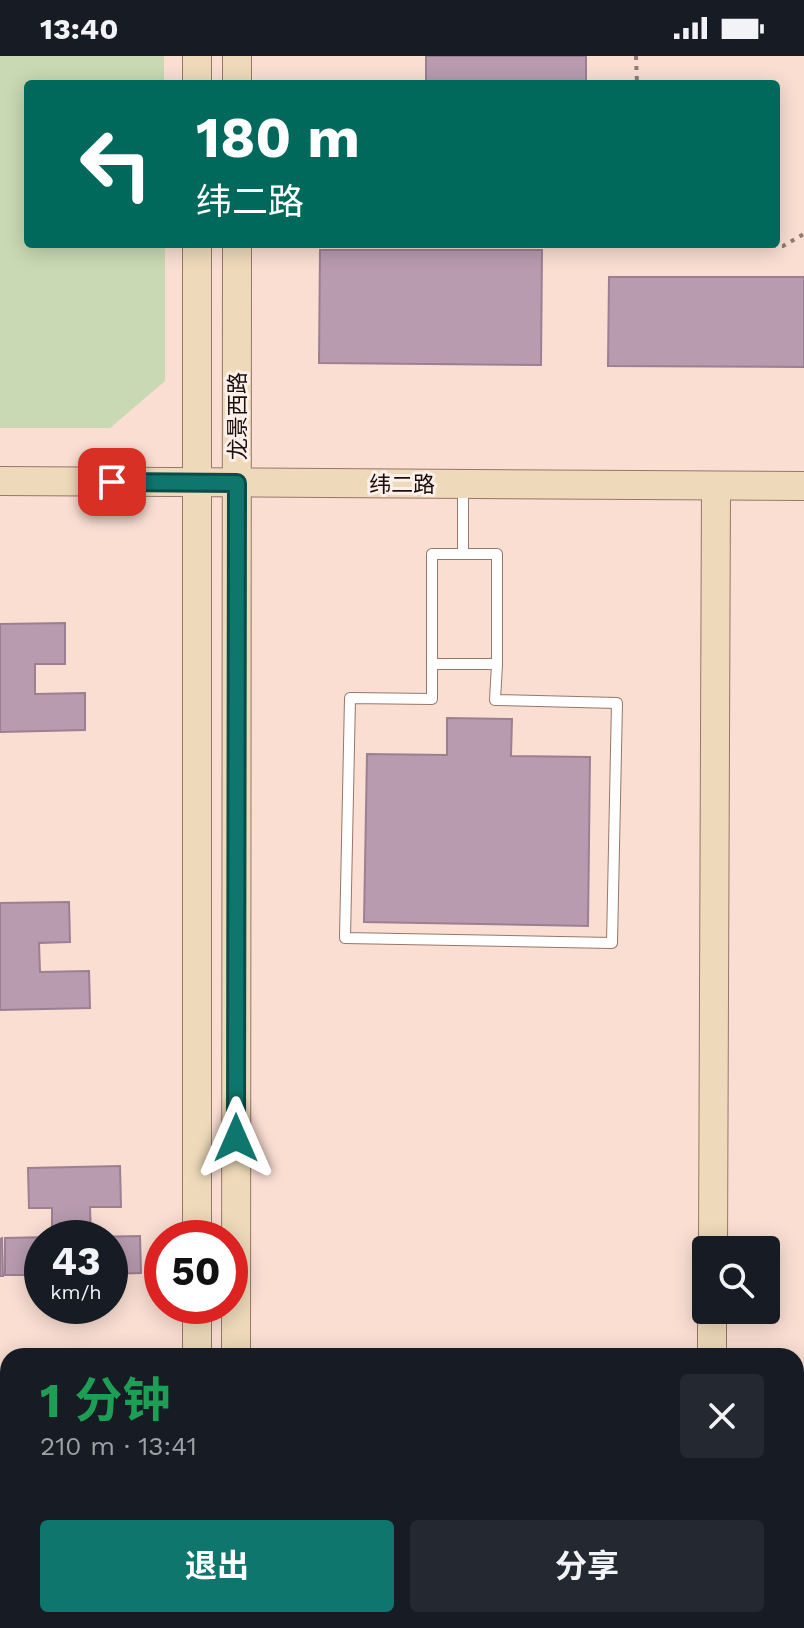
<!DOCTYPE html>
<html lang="zh">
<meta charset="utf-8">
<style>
body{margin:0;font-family:"Work Sans","Noto Sans SC",sans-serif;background:#242831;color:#f1f3f6;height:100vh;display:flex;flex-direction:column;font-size:30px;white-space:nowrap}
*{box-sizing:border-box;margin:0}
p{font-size:26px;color:#9ea1a6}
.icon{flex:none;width:44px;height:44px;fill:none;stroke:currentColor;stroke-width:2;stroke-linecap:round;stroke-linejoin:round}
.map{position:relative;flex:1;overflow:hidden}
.details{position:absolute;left:0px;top:1292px;width:804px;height:280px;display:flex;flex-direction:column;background:#171b24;border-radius:24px 24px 0 0;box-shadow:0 4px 20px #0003}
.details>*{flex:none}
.guide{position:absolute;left:24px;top:24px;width:756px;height:168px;border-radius:8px;box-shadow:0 4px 20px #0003;background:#00695c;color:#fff;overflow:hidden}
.tools{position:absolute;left:692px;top:1180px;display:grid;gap:16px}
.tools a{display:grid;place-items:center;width:88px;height:88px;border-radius:8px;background:#171b24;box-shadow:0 4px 20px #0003;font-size:40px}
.speed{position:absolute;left:24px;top:1164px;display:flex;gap:16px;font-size:40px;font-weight:700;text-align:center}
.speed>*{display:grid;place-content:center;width:104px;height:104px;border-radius:50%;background:#171b24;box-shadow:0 4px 20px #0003;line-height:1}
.speed small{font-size:20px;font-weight:400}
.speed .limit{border:12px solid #d22;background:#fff;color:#111}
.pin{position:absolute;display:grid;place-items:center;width:68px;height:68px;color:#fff;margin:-34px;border-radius:16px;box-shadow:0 4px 12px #0006}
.me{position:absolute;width:88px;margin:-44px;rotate:0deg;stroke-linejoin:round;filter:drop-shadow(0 0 6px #0008)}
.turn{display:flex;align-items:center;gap:28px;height:168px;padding:0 40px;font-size:36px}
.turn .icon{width:104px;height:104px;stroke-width:2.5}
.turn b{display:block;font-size:56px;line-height:68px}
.round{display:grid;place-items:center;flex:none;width:84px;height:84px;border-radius:8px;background:#242831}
.summary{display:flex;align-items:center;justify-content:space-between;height:136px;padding:0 40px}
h1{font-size:48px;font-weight:700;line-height:60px;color:#1e9e55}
.action{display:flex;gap:16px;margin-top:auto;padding:16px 40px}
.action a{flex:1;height:92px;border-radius:8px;background:#0f766e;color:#fff;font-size:32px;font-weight:700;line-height:92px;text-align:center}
.action a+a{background:#242831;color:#f1f3f6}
.status{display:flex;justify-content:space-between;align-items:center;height:56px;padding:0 40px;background:#171b24;direction:ltr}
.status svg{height:22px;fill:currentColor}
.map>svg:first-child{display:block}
.green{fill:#c8d9b3}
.building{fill:#b89baf;stroke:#9b7f92;stroke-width:2}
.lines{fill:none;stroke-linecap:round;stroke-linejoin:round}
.lane-casing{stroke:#96776a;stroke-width:12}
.street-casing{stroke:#96776a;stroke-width:22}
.secondary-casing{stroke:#96776a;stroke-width:30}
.path{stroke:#907c74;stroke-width:4;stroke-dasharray:4 6;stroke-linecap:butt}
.lane{stroke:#fff;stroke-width:10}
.street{stroke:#fff;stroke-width:20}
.secondary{stroke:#eedaba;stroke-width:28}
.route-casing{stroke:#0a4d48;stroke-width:20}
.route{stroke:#0f766e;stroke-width:14}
.labels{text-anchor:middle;stroke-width:6;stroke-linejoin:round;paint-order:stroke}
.street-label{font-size:22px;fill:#1a0f0a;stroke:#fdefe9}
</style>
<div class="status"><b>13:40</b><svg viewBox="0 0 49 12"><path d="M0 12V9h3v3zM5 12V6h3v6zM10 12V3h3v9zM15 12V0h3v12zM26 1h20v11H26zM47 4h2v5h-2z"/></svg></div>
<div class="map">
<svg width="804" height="1572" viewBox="0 0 804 1572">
<rect width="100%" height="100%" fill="#faded2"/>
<path class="green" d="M 0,0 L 164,0 L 164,28 L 28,28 L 28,188 L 165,188 L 165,325 L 110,372 L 0,372 Z"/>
<g class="building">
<rect x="426" y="0" width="160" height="28"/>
<path d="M 320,194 L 542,194 L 541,309 L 319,307 Z"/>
<path d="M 609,221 L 804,221 L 804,311 L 608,310 Z"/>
<path d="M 65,567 L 65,608 L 35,608 L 35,638 L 85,637 L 85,674 L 0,676 L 0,568 Z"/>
<path d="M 447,662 L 512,663 L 511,700 L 590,701 L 588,870 L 364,866 L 367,698 L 447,699 Z"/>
<path d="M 69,846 L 70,886 L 39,887 L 40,916 L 89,915 L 90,952 L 0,954 L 0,847 Z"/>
<path d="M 120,1110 L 121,1151 L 90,1151 L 91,1181 L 140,1180 L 141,1217 L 110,1218 L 110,1182 L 42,1182 L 42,1219 L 5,1219 L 5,1182 L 52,1181 L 52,1152 L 29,1152 L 28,1112 Z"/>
<path d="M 2,1182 L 3,1220 L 0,1220 L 0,1183 Z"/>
<path d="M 8,1494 L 8,1536 L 0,1536 L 0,1495 Z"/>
</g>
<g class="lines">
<defs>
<g id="lane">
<path d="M 463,498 L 497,498 L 497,608 L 432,608 L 432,498 L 463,498 L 463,430"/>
<path d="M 432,608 L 432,643 L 350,642 L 345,882 L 612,887 L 617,647 L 495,644 L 497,608"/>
</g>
<g id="street">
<path d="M 0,1441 L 8,1441"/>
<path d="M 154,1572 L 154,1564"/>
</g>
<g id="secondary">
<path d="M 197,0 L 197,28"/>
<path d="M 237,28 L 237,0"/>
<path d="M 197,188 L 197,1182"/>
<path d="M 0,425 L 804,430"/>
<path d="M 713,1194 L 716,430"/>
<path d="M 197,1250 L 197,1300"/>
<path d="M 236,1300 L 237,188"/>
<path d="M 712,1300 L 712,1254"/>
<path d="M 796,1357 L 804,1357"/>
<path d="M 197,1564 L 197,1572"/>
<path d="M 236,1572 L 236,1564"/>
<path d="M 711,1572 L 711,1564"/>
</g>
</defs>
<use href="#lane" class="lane-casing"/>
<use href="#street" class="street-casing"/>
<use href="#secondary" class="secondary-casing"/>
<g class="path">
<path d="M 636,0 L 637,28"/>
<path d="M 702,188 L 783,190 L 804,178"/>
</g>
<use href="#lane" class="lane"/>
<use href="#street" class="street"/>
<use href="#secondary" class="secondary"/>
</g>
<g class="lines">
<defs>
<path id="route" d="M 112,426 L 237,427 L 236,1082"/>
</defs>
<use href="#route" class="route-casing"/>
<use href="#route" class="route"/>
</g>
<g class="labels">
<g class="street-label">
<text transform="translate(237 360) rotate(-90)" y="8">龙景西路</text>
<text x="402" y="436">纬二路</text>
</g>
</g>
</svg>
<div class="tools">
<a><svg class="icon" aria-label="search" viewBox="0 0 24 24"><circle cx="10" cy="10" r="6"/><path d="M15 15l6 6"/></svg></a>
</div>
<div class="speed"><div>43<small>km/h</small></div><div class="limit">50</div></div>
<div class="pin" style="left:112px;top:426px;background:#d93025"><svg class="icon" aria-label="arrive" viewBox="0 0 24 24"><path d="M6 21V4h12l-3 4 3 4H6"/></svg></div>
<svg class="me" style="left:236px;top:1082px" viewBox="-20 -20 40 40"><path d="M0-17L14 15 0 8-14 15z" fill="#0f766e" stroke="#fff" stroke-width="4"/></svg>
<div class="guide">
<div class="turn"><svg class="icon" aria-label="left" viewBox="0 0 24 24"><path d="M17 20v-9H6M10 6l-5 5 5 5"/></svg><div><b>180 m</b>纬二路</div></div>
</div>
<section class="details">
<div class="summary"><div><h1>1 分钟</h1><p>210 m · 13:41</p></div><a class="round"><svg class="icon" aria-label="close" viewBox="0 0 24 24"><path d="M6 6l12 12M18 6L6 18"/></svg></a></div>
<div class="action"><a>退出</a><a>分享</a></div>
</section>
</div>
